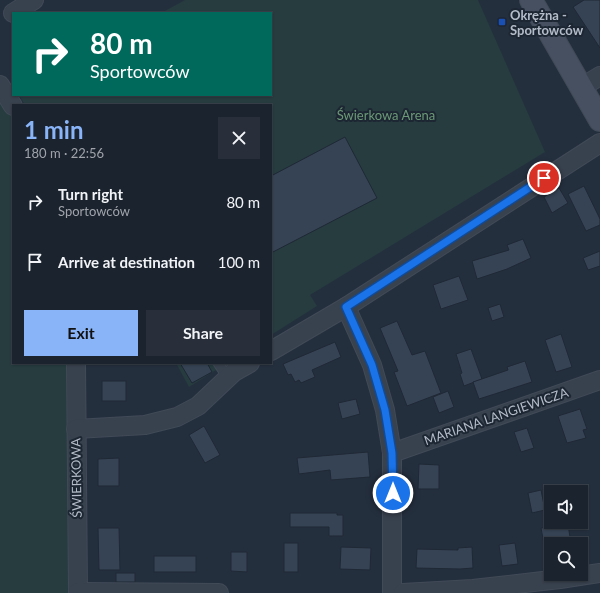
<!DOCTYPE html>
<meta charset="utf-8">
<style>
body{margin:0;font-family:Lato,sans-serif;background:#282f3a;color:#f1f3f6;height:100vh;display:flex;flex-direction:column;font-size:15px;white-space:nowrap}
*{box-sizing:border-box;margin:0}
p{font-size:13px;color:#a0a4aa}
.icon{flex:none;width:22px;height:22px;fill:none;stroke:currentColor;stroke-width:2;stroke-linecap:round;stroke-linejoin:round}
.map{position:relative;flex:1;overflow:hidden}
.drawer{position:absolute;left:12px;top:104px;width:260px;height:260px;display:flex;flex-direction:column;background:#1b232e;border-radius:0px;box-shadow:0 1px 3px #0004,0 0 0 1px #39404a}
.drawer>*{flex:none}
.banner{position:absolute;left:12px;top:12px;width:260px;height:84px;border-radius:0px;box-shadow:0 1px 3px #0004,0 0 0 1px #39404a;background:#00695c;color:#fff;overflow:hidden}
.fabs{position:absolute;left:544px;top:485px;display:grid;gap:8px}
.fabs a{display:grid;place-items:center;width:44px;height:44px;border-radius:0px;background:#1b232e;box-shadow:0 1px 3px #0004,0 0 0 1px #39404a;font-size:20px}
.pin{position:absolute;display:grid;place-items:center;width:34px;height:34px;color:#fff;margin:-17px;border:2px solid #fff;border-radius:50%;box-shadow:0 1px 4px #0007}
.me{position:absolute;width:44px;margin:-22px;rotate:0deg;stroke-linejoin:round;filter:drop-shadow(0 0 3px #0008)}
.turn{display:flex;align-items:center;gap:14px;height:84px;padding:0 12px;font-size:18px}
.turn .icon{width:52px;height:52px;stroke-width:2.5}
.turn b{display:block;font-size:28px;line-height:34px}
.round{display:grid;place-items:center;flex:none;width:42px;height:42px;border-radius:0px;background:#282f3a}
.summary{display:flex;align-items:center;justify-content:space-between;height:68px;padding:0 12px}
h1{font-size:24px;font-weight:700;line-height:30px;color:#8ab4f8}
.primary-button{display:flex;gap:8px;margin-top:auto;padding:8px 12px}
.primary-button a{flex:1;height:46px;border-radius:0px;background:#8ab4f8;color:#111;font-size:16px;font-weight:700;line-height:46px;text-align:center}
.primary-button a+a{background:#282f3a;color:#f1f3f6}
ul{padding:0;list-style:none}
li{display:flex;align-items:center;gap:12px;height:60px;padding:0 12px}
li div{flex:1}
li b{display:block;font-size:15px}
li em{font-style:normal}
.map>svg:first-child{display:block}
.green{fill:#263c3f}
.building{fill:#364354;stroke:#1f2835}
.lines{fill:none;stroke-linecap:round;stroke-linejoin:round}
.lane-casing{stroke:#414a57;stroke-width:11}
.street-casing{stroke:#414a57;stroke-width:20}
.secondary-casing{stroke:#414a57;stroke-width:24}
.lane{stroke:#38414e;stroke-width:9}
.street{stroke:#38414e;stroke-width:18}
.secondary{stroke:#465061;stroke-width:22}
.route-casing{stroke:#114b97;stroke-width:10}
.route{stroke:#1a73e8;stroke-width:7}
.transit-dot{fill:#1a4fb4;stroke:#1d2633;stroke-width:1.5}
.labels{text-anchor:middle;stroke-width:4;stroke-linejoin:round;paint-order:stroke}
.poi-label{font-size:13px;font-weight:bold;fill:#b4bcc9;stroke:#1d2633;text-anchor:start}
.park-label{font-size:13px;fill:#6b9a76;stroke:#1d2633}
.street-label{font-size:13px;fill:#b4bcc9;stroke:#1d2633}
</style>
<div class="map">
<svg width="600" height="593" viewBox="0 0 600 593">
<rect width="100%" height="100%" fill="#242f3e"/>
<g class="green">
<path d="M 185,0 L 478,0 L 545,152 L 310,295 L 317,306 L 271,335 L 271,105 L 25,105 L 19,95 L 271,95 L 271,13 L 161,13 Z"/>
<path d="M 0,98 L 13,119 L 13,363 L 70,363 L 70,593 L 0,593 Z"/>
<path d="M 176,363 L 227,363 L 189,387 Z"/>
</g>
<g class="building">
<path d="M 584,0 L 600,0 L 600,48 L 573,7 Z"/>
<path d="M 345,137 L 377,198 L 271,253 L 271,176 Z"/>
<path d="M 584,186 L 600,219 L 600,225 L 586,231 L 568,194 Z"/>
<path d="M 559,188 L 568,203 L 552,213 L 544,197 Z"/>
<path d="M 523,239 L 531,258 L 507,269 L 477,279 L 472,261 L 509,250 L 507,245 Z"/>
<path d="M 600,251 L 600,266 L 588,270 L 583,258 Z"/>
<path d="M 459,276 L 468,300 L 441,309 L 433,285 Z"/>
<path d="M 500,304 L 504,317 L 492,321 L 488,308 Z"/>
<path d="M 397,321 L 412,355 L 425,351 L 441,393 L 407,406 L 394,372 L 398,371 L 380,328 Z"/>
<path d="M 561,334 L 572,367 L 556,372 L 545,340 Z"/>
<path d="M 335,342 L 341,357 L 312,370 L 315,377 L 301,383 L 299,380 L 295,382 L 291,374 L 288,375 L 283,364 Z"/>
<path d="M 471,349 L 482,379 L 464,386 L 460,374 L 462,373 L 456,354 Z"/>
<path d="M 525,361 L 532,382 L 479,399 L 473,382 L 508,370 L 507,367 Z"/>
<path d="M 180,363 L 207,363 L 212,372 L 192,383 Z"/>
<rect x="102" y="381" width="24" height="20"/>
<path d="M 448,391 L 454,407 L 439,413 L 433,397 Z"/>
<path d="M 356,399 L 360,414 L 342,419 L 338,403 Z"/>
<path d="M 580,409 L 587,429 L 583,430 L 586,438 L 567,443 L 558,416 Z"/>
<path d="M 204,426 L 220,455 L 205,463 L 189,435 Z"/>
<path d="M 527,428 L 534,448 L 521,452 L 514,432 Z"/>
<path d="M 368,452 L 370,477 L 331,480 L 330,470 L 299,474 L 297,458 Z"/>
<path d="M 119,458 L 119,486 L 98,486 L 98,459 Z"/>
<path d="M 419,464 L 439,465 L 439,489 L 418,489 Z"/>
<path d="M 541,490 L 545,510 L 532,513 L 528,493 Z"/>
<path d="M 290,513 L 337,513 L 337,515 L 343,515 L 343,536 L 329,536 L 329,527 L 290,527 Z"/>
<path d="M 568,524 L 571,544 L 544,544 L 541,528 Z"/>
<path d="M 98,528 L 119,528 L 120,570 L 99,570 Z"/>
<rect x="284" y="543" width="14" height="29"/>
<path d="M 515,543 L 518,564 L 502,566 L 499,545 Z"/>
<path d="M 341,547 L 371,548 L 370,570 L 340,569 Z"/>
<path d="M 472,547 L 473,568 L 460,569 L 416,568 L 417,549 L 458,550 L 458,548 Z"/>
<path d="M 231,552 L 247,552 L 247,572 L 231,571 Z"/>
<rect x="154" y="556" width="42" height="16"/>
<rect x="116" y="573" width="19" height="9"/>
</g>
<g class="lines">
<defs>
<path id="lane" d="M 218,363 L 228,378"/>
<g id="street">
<path d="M 13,13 L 34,0"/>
<path d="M 0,85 L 13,106"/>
<path d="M 582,87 L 600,76"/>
<path d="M 346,307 L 372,365 L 385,410 L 392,453 L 392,593"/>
<path d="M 271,351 L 346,307 L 600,143"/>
<path d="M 76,363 L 78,593"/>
<path d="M 76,429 L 145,425 L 177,417 L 198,406 L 234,372 L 250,363"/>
<path d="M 392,453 L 600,380"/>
<path d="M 78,592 L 219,593"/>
<path d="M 403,593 L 473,589 L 560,579 L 600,573"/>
</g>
<path id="secondary" d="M 531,0 L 600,120"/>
</defs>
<use href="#lane" class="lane-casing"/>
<use href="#street" class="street-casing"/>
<use href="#secondary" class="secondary-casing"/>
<use href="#lane" class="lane"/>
<use href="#street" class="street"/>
<use href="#secondary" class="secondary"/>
</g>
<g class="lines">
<defs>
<path id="route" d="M 393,493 L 392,453 L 385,410 L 372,365 L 346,307 L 544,178"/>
</defs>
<use href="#route" class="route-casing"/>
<use href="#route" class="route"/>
</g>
<rect class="transit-dot" x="498" y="18" width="8" height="8" rx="2"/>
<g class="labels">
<g class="poi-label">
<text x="510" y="20">Okrężna -<tspan x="510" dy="15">Sportowców</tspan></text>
</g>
<g class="park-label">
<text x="386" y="120">Świerkowa Arena</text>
</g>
<g class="street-label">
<text transform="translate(496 416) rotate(-19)" y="5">MARIANA LANGIEWICZA</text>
<text transform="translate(76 478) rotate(-91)" y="5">ŚWIERKOWA</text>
</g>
</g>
</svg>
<div class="fabs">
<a><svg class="icon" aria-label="sound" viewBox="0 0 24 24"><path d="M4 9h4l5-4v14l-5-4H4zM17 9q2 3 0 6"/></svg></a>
<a><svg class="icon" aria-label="search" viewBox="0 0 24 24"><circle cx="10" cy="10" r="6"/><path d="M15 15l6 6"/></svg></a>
</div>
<div class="pin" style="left:544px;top:178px;background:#d93025"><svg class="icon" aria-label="arrive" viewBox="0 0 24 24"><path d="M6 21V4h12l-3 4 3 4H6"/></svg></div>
<svg class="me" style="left:393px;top:493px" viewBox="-20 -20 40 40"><circle r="17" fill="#1a73e8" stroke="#fff" stroke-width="3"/><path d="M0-11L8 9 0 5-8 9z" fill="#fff"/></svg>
<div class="banner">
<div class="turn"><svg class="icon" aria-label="right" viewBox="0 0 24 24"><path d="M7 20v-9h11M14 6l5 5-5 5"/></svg><div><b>80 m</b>Sportowców</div></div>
</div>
<section class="drawer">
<div class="summary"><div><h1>1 min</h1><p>180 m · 22:56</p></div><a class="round"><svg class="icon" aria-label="close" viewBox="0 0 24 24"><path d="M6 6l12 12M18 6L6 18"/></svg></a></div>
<ul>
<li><svg class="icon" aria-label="right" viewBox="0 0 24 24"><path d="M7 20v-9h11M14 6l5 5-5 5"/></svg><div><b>Turn right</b><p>Sportowców</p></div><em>80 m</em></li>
<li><svg class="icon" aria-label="arrive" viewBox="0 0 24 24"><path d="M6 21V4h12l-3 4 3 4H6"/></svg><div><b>Arrive at destination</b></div><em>100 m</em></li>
</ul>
<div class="primary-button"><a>Exit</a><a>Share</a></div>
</section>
</div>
